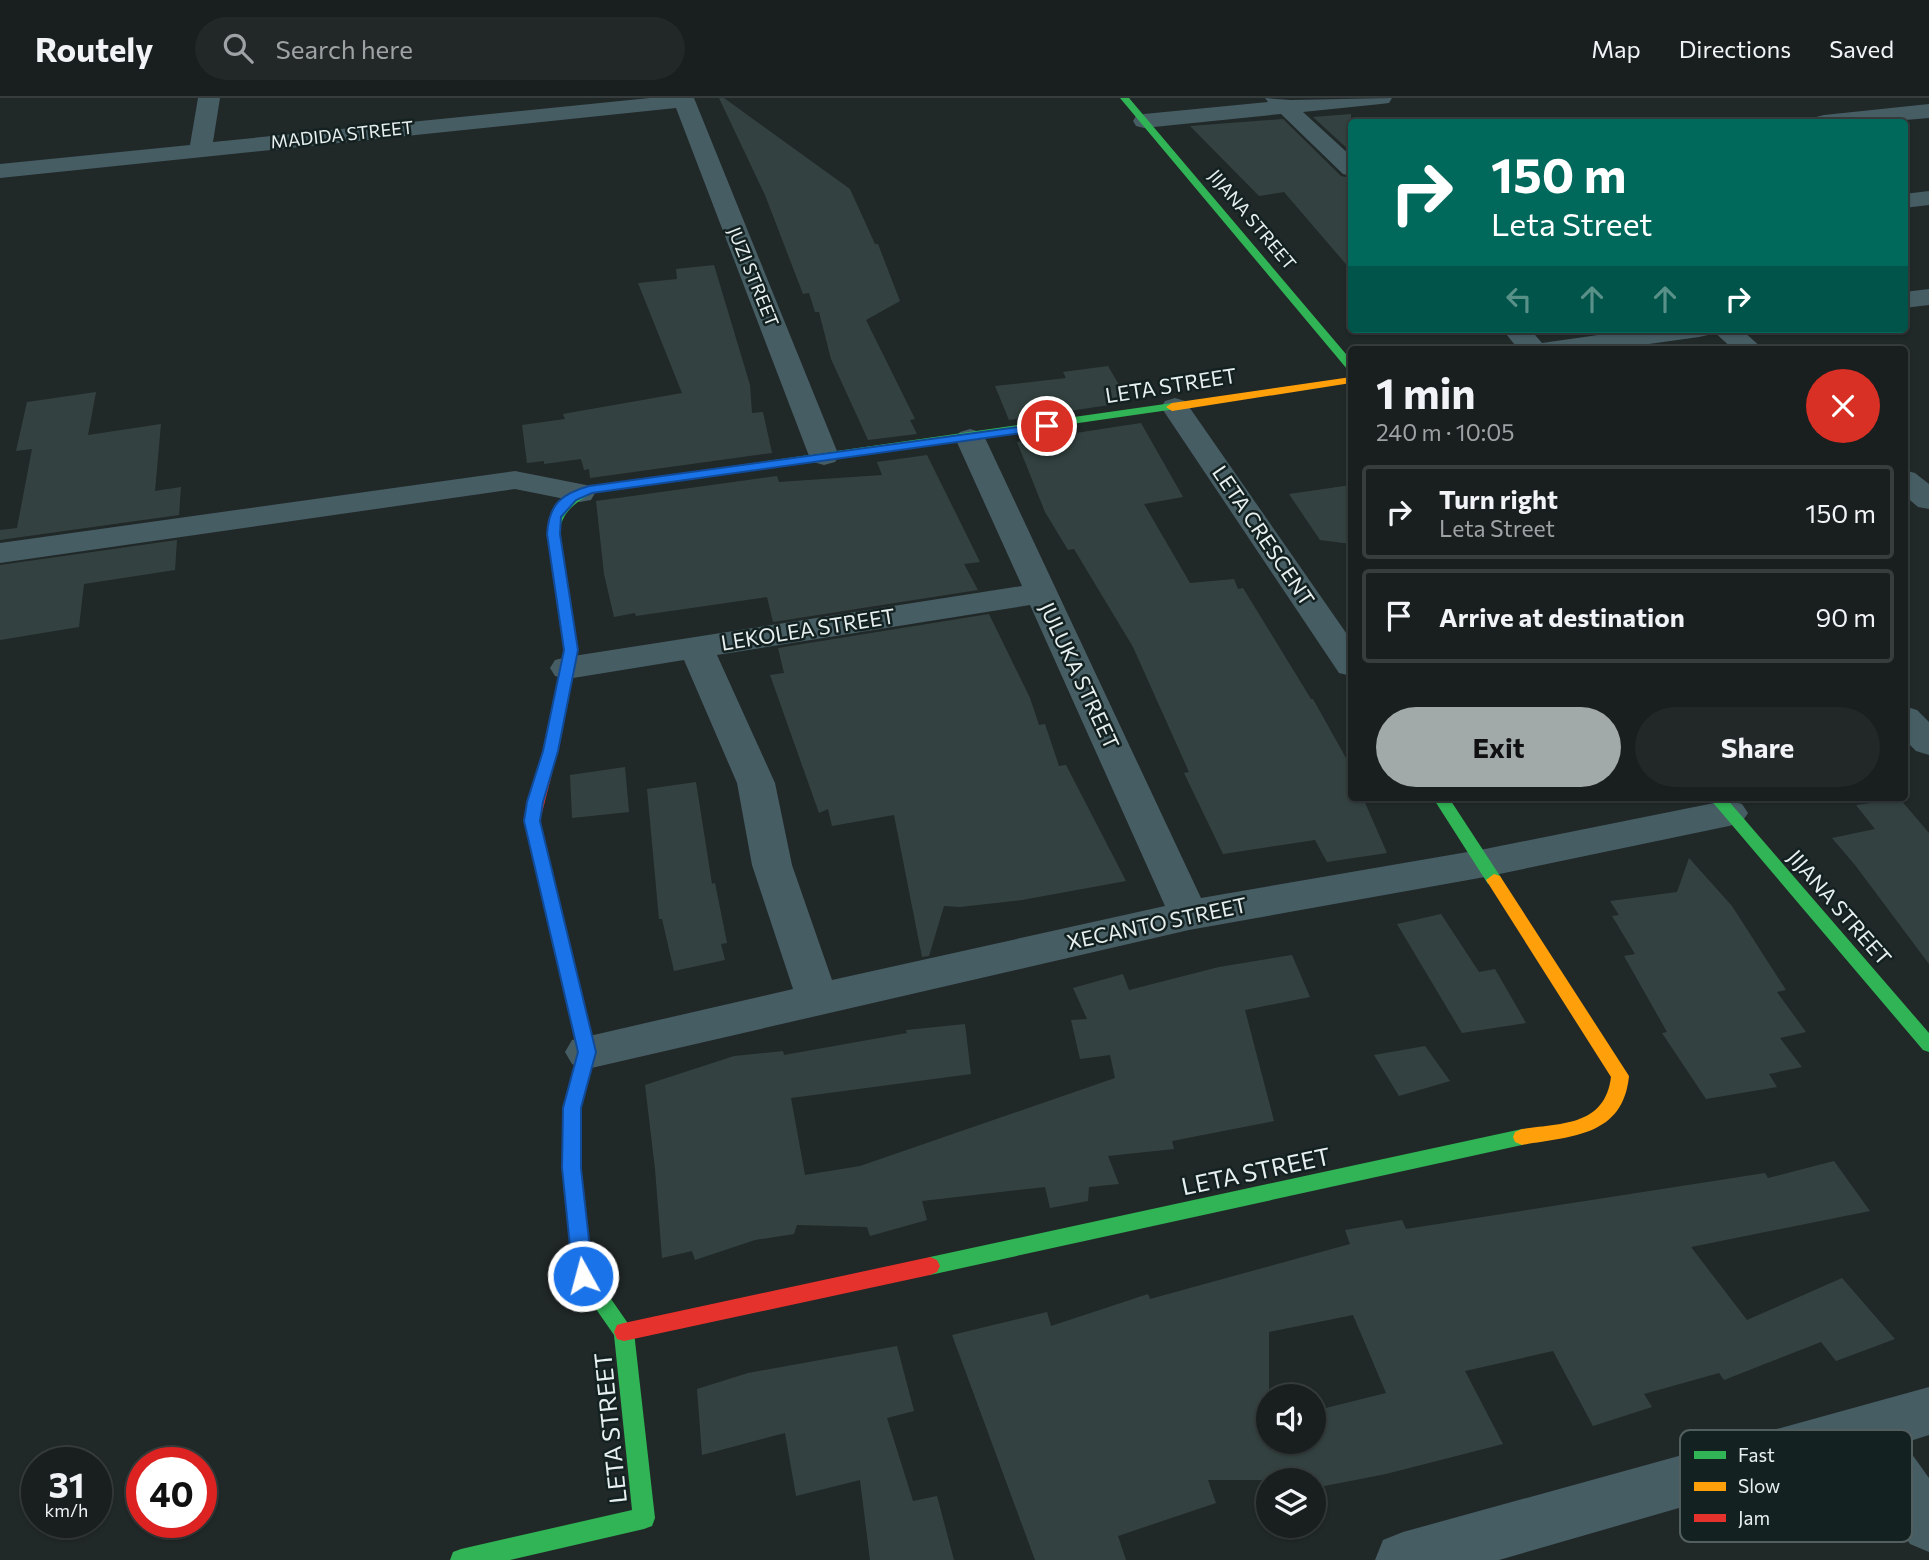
<!DOCTYPE html>
<meta charset="utf-8">
<style>
body{margin:0;font-family:Commissioner,sans-serif;background:#222727;color:#f1f3f6;height:100vh;display:flex;flex-direction:column;font-size:26px;white-space:nowrap}
*{box-sizing:border-box;margin:0}
p{font-size:23px;color:#9fa2a4}
.icon{flex:none;width:38px;height:38px;fill:none;stroke:currentColor;stroke-width:2;stroke-linecap:round;stroke-linejoin:round}
.map{position:relative;flex:1;overflow:hidden}
.panel{position:absolute;left:1348px;top:248px;width:560px;height:455px;display:flex;flex-direction:column;background:#191e1e;border-radius:7px;box-shadow:0 2px 5px #0004,0 0 0 2px #373c3c}
.panel>*{flex:none}
.top-card{position:absolute;left:1348px;top:21px;width:560px;height:214px;border-radius:7px;box-shadow:0 2px 5px #0004,0 0 0 2px #373c3c;background:#00695c;color:#fff;overflow:hidden}
.controls{position:absolute;left:1256px;top:1286px;display:grid;gap:14px}
.controls a{display:grid;place-items:center;width:70px;height:70px;border-radius:50%;background:#191e1e;box-shadow:0 2px 5px #0004,0 0 0 2px #373c3c;font-size:35px}
.speed{position:absolute;left:21px;top:1349px;display:flex;gap:14px;font-size:35px;font-weight:700;text-align:center}
.speed>*{display:grid;place-content:center;width:91px;height:91px;border-radius:50%;background:#191e1e;box-shadow:0 2px 5px #0004,0 0 0 2px #373c3c;line-height:1}
.speed small{font-size:18px;font-weight:400}
.speed .limit{border:10px solid #d22;background:#fff;color:#111}
.pin{position:absolute;display:grid;place-items:center;width:60px;height:60px;color:#fff;margin:-30px;border:4px solid #fff;border-radius:50%;box-shadow:0 2px 7px #0007}
.me{position:absolute;width:77px;margin:-38px;rotate:353deg;stroke-linejoin:round;filter:drop-shadow(0 0 5px #0008)}
.turn{display:flex;align-items:center;gap:24px;height:147px;padding:0 28px;font-size:32px}
.turn .icon{width:91px;height:91px;stroke-width:2.5}
.turn b{display:block;font-size:49px;line-height:60px}
.lanes{display:flex;align-items:center;height:66px;padding:0 28px;background:#0003;justify-content:center;gap:35px;direction:ltr}
.lanes .off{opacity:.35}
.round{display:grid;place-items:center;flex:none;width:74px;height:74px;border-radius:37px;background:#222727}
.overview{display:flex;align-items:center;justify-content:space-between;height:119px;padding:0 28px}
h1{font-size:42px;font-weight:700;line-height:52px}
.action{display:flex;gap:14px;margin-top:auto;padding:14px 28px}
.action a{flex:1;height:80px;border-radius:42px;background:#a2a9a9;color:#111;font-size:28px;font-weight:700;line-height:80px;text-align:center}
.action a+a{background:#222727;color:#f1f3f6}
ul{padding:0;list-style:none}
li{display:flex;align-items:center;gap:21px;height:94px;margin:0 14px 10px;padding:0 14px;border:4px solid #373c3c;border-radius:7px}
li div{flex:1}
li b{display:block;font-size:26px}
li em{font-style:normal}
header{display:flex;align-items:center;gap:42px;box-sizing:border-box;height:98px;padding:0 35px;background:#191e1e;border-bottom:2px solid #373c3c}
header strong{font-size:33px}
nav{display:flex;gap:38px;margin-inline-start:auto;font-size:24px}
.search{width:490px;height:63px;background:#222727;display:flex;align-items:center;gap:18px;box-sizing:border-box;padding:0 24px;border-radius:38px;color:#9fa2a4;font-size:26px}
.map>svg:first-child{display:block}
.building{fill:#334240;fill-rule:evenodd}
.lines{fill:none;stroke-linecap:round;stroke-linejoin:round}
.street{fill:#465d64;fill-rule:evenodd}
.fast{fill:#30b455;fill-rule:evenodd}
.slow{fill:#ff9f0a;fill-rule:evenodd}
.jam{fill:#e5322d;fill-rule:evenodd}
.route{fill:#1a73e8;stroke:#114b97;stroke-width:2}
.labels{text-anchor:middle;stroke-width:5;stroke-linejoin:round;paint-order:stroke}
.far-street-label{font-size:18px;fill:#e7efef;stroke:#142121}
.street-label{font-size:21px;fill:#e7efef;stroke:#142121}
.near-street-label{font-size:24px;fill:#e7efef;stroke:#142121}
.key{fill:#142121;stroke:#535f5f;stroke-width:2}
.key-label{font-size:19px;fill:#e7efef}
</style>
<header>
<strong>Routely</strong>
<div class="search"><svg class="icon" aria-label="search" viewBox="0 0 24 24"><circle cx="10" cy="10" r="6"/><path d="M15 15l6 6"/></svg>Search here</div>
<nav><a>Map</a><a>Directions</a><a>Saved</a></nav>
</header>
<div class="map">
<svg width="1929" height="1462" viewBox="0 0 1929 1462">
<rect width="100%" height="100%" fill="#212828"/>
<g class="building">
<path d="M 719,0 L 724,0 L 850,91 L 875,146 L 878,146 L 900,203 L 866,222 L 915,321 L 910,322 L 917,336 L 868,342 L 831,261 L 819,214 L 815,214 L 809,195 L 803,196 L 765,97 Z"/>
<path d="M 1351,16 L 1351,54 L 1313,19 Z"/>
<path d="M 1283,21 L 1341,78 L 1351,80 L 1351,172 L 1284,94 L 1259,98 L 1190,28 Z"/>
<path d="M 714,167 L 750,287 L 752,315 L 763,314 L 772,355 L 590,380 L 589,371 L 584,372 L 581,361 L 544,366 L 544,363 L 527,365 L 522,327 L 565,321 L 563,316 L 682,295 L 638,185 L 677,181 L 676,171 Z"/>
<path d="M 1108,268 L 1129,304 L 1009,322 L 995,288 L 1066,280 L 1063,274 Z"/>
<path d="M 96,294 L 88,337 L 161,326 L 155,393 L 181,389 L 179,417 L 0,442 L 0,432 L 17,430 L 32,351 L 16,353 L 27,304 Z"/>
<path d="M 1141,325 L 1183,399 L 1144,406 L 1190,485 L 1234,481 L 1238,491 L 1243,490 L 1311,601 L 1313,601 L 1351,669 L 1351,700 L 1363,700 L 1387,755 L 1327,764 L 1315,742 L 1223,756 L 1184,675 L 1189,674 L 1133,549 L 1074,451 L 1068,452 L 1045,414 L 1017,344 Z"/>
<path d="M 927,357 L 980,464 L 964,466 L 978,492 L 773,524 L 767,499 L 636,518 L 635,515 L 614,519 L 604,476 L 596,403 L 777,378 L 779,384 L 882,377 L 877,364 Z"/>
<path d="M 1351,387 L 1351,446 L 1320,442 L 1289,396 Z"/>
<path d="M 177,442 L 175,472 L 84,486 L 79,529 L 0,542 L 0,467 Z"/>
<path d="M 989,516 L 1030,600 L 1039,627 L 1045,626 L 1059,668 L 1066,667 L 1126,783 L 1022,802 L 960,809 L 944,808 L 929,858 L 922,859 L 894,717 L 832,728 L 828,711 L 819,715 L 770,577 L 784,575 L 778,550 Z"/>
<path d="M 625,669 L 629,714 L 572,720 L 570,677 Z"/>
<path d="M 696,684 L 712,786 L 715,785 L 727,845 L 721,846 L 725,862 L 674,873 L 662,821 L 659,821 L 647,691 Z"/>
<path d="M 1900,701 L 1929,735 L 1929,866 L 1855,767 L 1832,740 L 1875,731 L 1856,707 Z"/>
<path d="M 1689,760 L 1732,808 L 1786,892 L 1777,894 L 1806,934 L 1780,940 L 1802,969 L 1769,976 L 1777,989 L 1706,1001 L 1662,935 L 1667,934 L 1624,858 L 1635,856 L 1612,818 L 1619,817 L 1610,803 L 1677,794 Z"/>
<path d="M 1441,816 L 1479,874 L 1495,871 L 1526,925 L 1462,935 L 1397,826 Z"/>
<path d="M 1292,857 L 1310,899 L 1245,912 L 1274,1023 L 1172,1043 L 1174,1051 L 1108,1058 L 1119,1086 L 1089,1089 L 1088,1103 L 1050,1110 L 1045,1089 L 922,1103 L 927,1122 L 870,1138 L 867,1129 L 797,1127 L 794,1136 L 755,1142 L 695,1162 L 692,1153 L 662,1160 L 655,1071 L 645,987 L 734,958 L 783,953 L 784,957 L 907,935 L 906,932 L 965,926 L 971,976 L 791,1000 L 805,1077 L 860,1068 L 1115,980 L 1110,957 L 1080,961 L 1071,922 L 1087,921 L 1073,890 L 1123,876 L 1129,892 L 1219,869 Z"/>
<path d="M 1425,948 L 1450,983 L 1399,998 L 1374,957 Z"/>
<path d="M 1834,1063 L 1870,1113 L 1691,1149 L 1747,1222 L 1842,1180 L 1895,1241 L 1836,1263 L 1821,1244 L 1724,1282 L 1719,1275 L 1644,1296 L 1652,1309 L 1593,1328 L 1553,1253 L 1465,1273 L 1503,1346 L 1386,1376 L 1314,1390 L 1314,1382 L 1208,1382 L 1216,1405 L 1118,1438 L 1126,1462 L 1035,1462 L 952,1237 L 1047,1214 L 1051,1228 L 1148,1196 L 1150,1201 L 1350,1146 L 1345,1132 L 1402,1122 L 1406,1131 L 1765,1075 L 1768,1080 ZM 1353,1217 L 1386,1295 L 1314,1313 L 1314,1344 L 1269,1344 L 1269,1234 Z"/>
<path d="M 897,1248 L 914,1313 L 887,1320 L 913,1403 L 937,1398 L 954,1462 L 870,1462 L 860,1382 L 796,1398 L 785,1335 L 702,1357 L 697,1291 L 748,1275 Z"/>
</g>
<g class="lines">
<g class="street">
<path d="M 198,0 L 220,0 L 213,44 L 650,0 L 694,0 L 839,358 L 835,364 L 824,367 L 813,364 L 809,358 L 676,10 L 0,80 L 0,66 L 190,47 Z"/>
<path d="M 1265,0 L 1291,2 L 1392,0 L 1389,5 L 1381,6 L 1303,14 L 1351,58 L 1351,78 L 1343,76 L 1281,16 L 1144,30 L 1136,28 L 1133,23 L 1136,18 L 1144,16 L 1268,4 Z"/>
<path d="M 1929,6 L 1929,20 L 1882,24 L 1813,24 L 1816,19 L 1824,17 Z"/>
<path d="M 1929,93 L 1929,107 L 1904,110 L 1904,96 Z"/>
<path d="M 1929,191 L 1929,207 L 1904,210 L 1904,194 Z"/>
<path d="M 1502,231 L 1530,231 L 1542,245 L 1640,231 L 1741,231 L 1764,252 L 1734,252 L 1712,232 L 1708,237 L 1699,239 L 1606,252 L 1519,252 Z"/>
<path d="M 1175,300 L 1185,303 L 1351,542 L 1351,578 L 1339,575 L 1161,309 L 1165,303 Z"/>
<path d="M 970,331 L 980,334 L 985,340 L 1201,800 L 1485,751 L 1729,702 L 1742,706 L 1748,715 L 1742,724 L 1729,728 L 1485,779 L 1189,832 L 587,971 L 572,966 L 565,954 L 572,942 L 793,891 L 752,767 L 737,685 L 684,562 L 567,581 L 555,578 L 550,570 L 555,562 L 567,559 L 1022,488 L 955,340 L 960,334 ZM 1030,507 L 1165,808 L 832,882 L 792,767 L 775,685 L 717,557 Z"/>
<path d="M 1904,372 L 1915,375 L 1929,386 L 1929,411 L 1918,409 L 1904,397 Z"/>
<path d="M 515,373 L 591,388 L 595,395 L 591,402 L 580,404 L 515,391 L 0,465 L 0,445 Z"/>
<path d="M 1904,608 L 1917,612 L 1929,624 L 1929,657 L 1916,653 L 1904,641 Z"/>
<path d="M 1929,1289 L 1929,1337 L 1904,1345 L 1929,1380 L 1929,1454 L 1910,1446 L 1852,1360 L 1499,1462 L 1375,1462 L 1383,1442 L 1403,1434 Z"/>
</g>
<g class="fast">
<path d="M 1120,0 L 1129,0 L 1351,262 L 1351,272 L 1347,271 Z"/>
<path d="M 1172,305 L 1176,307 L 1176,311 L 592,395 C 574,406 562,413 559,436 L 578,552 L 561,640 L 554,645 L 547,640 L 564,552 L 547,436 C 550,408 563,402 585,389 Z"/>
<path d="M 1433,700 L 1449,700 L 1500,778 L 1502,782 L 1500,786 L 1488,786 Z"/>
<path d="M 1709,700 L 1726,700 L 1929,935 L 1929,954 L 1923,952 Z"/>
<path d="M 552,802 L 558,804 L 560,808 L 596,954 L 581,1010 L 581,1070 L 593,1175 L 634,1234 L 655,1420 L 652,1428 L 644,1431 L 510,1462 L 450,1462 L 453,1454 L 461,1451 L 632,1412 L 614,1237 L 573,1178 L 563,1070 L 563,1010 L 578,954 L 544,808 L 546,804 Z"/>
<path d="M 1522,1031 L 1529,1034 L 1531,1039 L 1529,1044 L 1522,1047 L 930,1177 L 923,1174 L 920,1168 L 923,1162 L 930,1159 Z"/>
</g>
<g class="slow">
<path d="M 1351,279 L 1351,285 L 1172,313 L 1166,309 L 1172,305 Z"/>
<path d="M 1494,776 L 1500,778 L 1629,978 C 1623,1039 1571,1038 1522,1047 L 1515,1044 L 1513,1039 L 1515,1034 L 1522,1031 C 1562,1025 1605,1028 1611,979 L 1486,782 Z"/>
</g>
<g class="jam">
<path d="M 554,635 L 561,640 L 540,723 L 560,808 L 558,812 L 546,812 L 544,808 L 524,723 L 547,640 Z"/>
<path d="M 930,1159 L 937,1162 L 940,1168 L 937,1174 L 930,1177 L 624,1243 L 617,1241 L 614,1234 L 617,1227 L 624,1225 Z"/>
</g>
</g>
<path class="route" d="M 1047,325 L 1051,326 L 1051,331 L 592,395 L 576,402 L 561,419 L 560,436 L 578,552 L 558,653 L 543,704 L 540,723 L 596,954 L 581,1010 L 581,1070 L 593,1178 L 590,1185 L 583,1187 L 576,1185 L 573,1178 L 562,1070 L 563,1010 L 578,954 L 524,723 L 527,704 L 543,653 L 564,552 L 547,436 C 549,406 561,396 589,388 Z"/>
<g class="labels">
<g class="far-street-label">
<text transform="translate(342 37) rotate(-6)" y="6">MADIDA STREET</text>
<text transform="translate(1252 122) rotate(50)" y="6">JIJANA STREET</text>
<text transform="translate(753 179) rotate(68)" y="6">JUZI STREET</text>
</g>
<g class="street-label">
<text transform="translate(1171 288) rotate(-9)" y="7">LETA STREET</text>
<text transform="translate(1263 438) rotate(56)" y="7">LETA CRESCENT</text>
<text transform="translate(808 532) rotate(-9)" y="7">LEKOLEA STREET</text>
<text transform="translate(1079 578) rotate(65)" y="7">JULUKA STREET</text>
<text transform="translate(1839 810) rotate(49)" y="7">JIJANA STREET</text>
<text transform="translate(1157 826) rotate(-12)" y="7">XECANTO STREET</text>
</g>
<g class="near-street-label">
<text transform="translate(1256 1074) rotate(-12)" y="8">LETA STREET</text>
<text transform="translate(611 1330) rotate(-96)" y="8">LETA STREET</text>
</g>
</g>
<rect x="1680" y="1332" width="232" height="112" rx="10" class="key"/>
<rect x="1694" y="1353" width="32" height="8" fill="#30b455"/>
<rect x="1694" y="1384" width="32" height="9" fill="#ff9f0a"/>
<rect x="1694" y="1416" width="32" height="8" fill="#e5322d"/>
<g class="key-label">
<text x="1738" y="1364">Fast</text>
<text x="1738" y="1395">Slow</text>
<text x="1738" y="1427">Jam</text>
</g>
</svg>
<div class="controls">
<a><svg class="icon" aria-label="sound" viewBox="0 0 24 24"><path d="M4 9h4l5-4v14l-5-4H4zM17 9q2 3 0 6"/></svg></a>
<a><svg class="icon" aria-label="layers" viewBox="0 0 24 24"><path d="M12 4l9 5-9 5-9-5zM3 14l9 5 9-5"/></svg></a>
</div>
<div class="speed"><div>31<small>km/h</small></div><div class="limit">40</div></div>
<div class="pin" style="left:1047px;top:328px;background:#d93025"><svg class="icon" aria-label="arrive" viewBox="0 0 24 24"><path d="M6 21V4h12l-3 4 3 4H6"/></svg></div>
<svg class="me" style="left:583px;top:1178px" viewBox="-20 -20 40 40"><circle r="17" fill="#1a73e8" stroke="#fff" stroke-width="3"/><path d="M0-11L8 9 0 5-8 9z" fill="#fff"/></svg>
<div class="top-card">
<div class="turn"><svg class="icon" aria-label="right" viewBox="0 0 24 24"><path d="M7 20v-9h11M14 6l5 5-5 5"/></svg><div><b>150 m</b>Leta Street</div></div>
<div class="lanes"><svg class="icon off" aria-label="left" viewBox="0 0 24 24"><path d="M17 20v-9H6M10 6l-5 5 5 5"/></svg><svg class="icon off" aria-label="ahead" viewBox="0 0 24 24"><path d="M12 20V5M6 11l6-6 6 6"/></svg><svg class="icon off" aria-label="ahead" viewBox="0 0 24 24"><path d="M12 20V5M6 11l6-6 6 6"/></svg><svg class="icon" aria-label="right" viewBox="0 0 24 24"><path d="M7 20v-9h11M14 6l5 5-5 5"/></svg></div>
</div>
<section class="panel">
<div class="overview"><div><h1>1 min</h1><p>240 m · 10:05</p></div><a class="round" style="background:#d93025;color:#fff"><svg class="icon" aria-label="close" viewBox="0 0 24 24"><path d="M6 6l12 12M18 6L6 18"/></svg></a></div>
<ul>
<li><svg class="icon" aria-label="right" viewBox="0 0 24 24"><path d="M7 20v-9h11M14 6l5 5-5 5"/></svg><div><b>Turn right</b><p>Leta Street</p></div><em>150 m</em></li>
<li><svg class="icon" aria-label="arrive" viewBox="0 0 24 24"><path d="M6 21V4h12l-3 4 3 4H6"/></svg><div><b>Arrive at destination</b></div><em>90 m</em></li>
</ul>
<div class="action"><a>Exit</a><a>Share</a></div>
</section>
</div>
